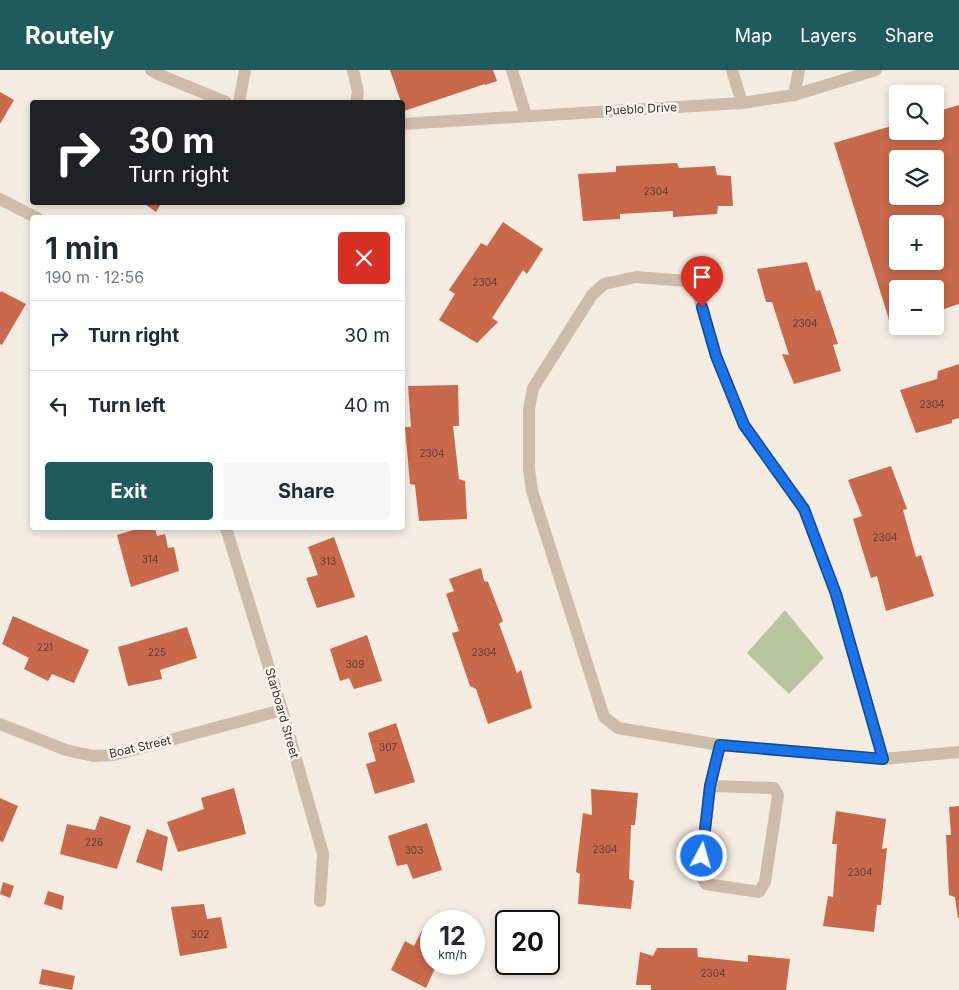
<!DOCTYPE html>
<meta charset="utf-8">
<style>
body{margin:0;font-family:Inter,sans-serif;background:#f6f6f7;color:#1f2937;height:100vh;display:flex;flex-direction:column;font-size:19px;white-space:nowrap}
*{box-sizing:border-box;margin:0}
p{font-size:16px;color:#747a83}
.icon{flex:none;width:28px;height:28px;fill:none;stroke:currentColor;stroke-width:2;stroke-linecap:round;stroke-linejoin:round}
.map{position:relative;flex:1;overflow:hidden}
.panel{position:absolute;left:30px;top:145px;width:375px;height:315px;display:flex;flex-direction:column;background:#fff;border-radius:5px;box-shadow:0 2px 8px #0003}
.panel>*{flex:none}
.hud{position:absolute;left:30px;top:30px;width:375px;height:105px;border-radius:5px;box-shadow:0 2px 8px #0003;background:#202124;color:#fff;overflow:hidden}
.fabs{position:absolute;left:889px;top:15px;display:grid;gap:10px}
.fabs a{display:grid;place-items:center;width:55px;height:55px;border-radius:5px;background:#fff;box-shadow:0 2px 8px #0003;font-size:25px}
.speed{position:absolute;left:420px;top:840px;display:flex;gap:10px;font-size:25px;font-weight:700;text-align:center}
.speed>*{display:grid;place-content:center;width:65px;height:65px;border-radius:50%;background:#fff;box-shadow:0 2px 8px #0003;line-height:1}
.speed small{font-size:12px;font-weight:400}
.speed .limit{border:2px solid #111;border-radius:8px;background:#fff;color:#111}
.pin{position:absolute;display:grid;place-items:center;width:42px;height:42px;color:#fff;margin:-51px -21px;border-radius:50% 50% 50% 0;rotate:-45deg;box-shadow:0 0 5px #0007}
.pin .icon{rotate:45deg}
.me{position:absolute;width:55px;margin:-28px;rotate:6deg;stroke-linejoin:round;filter:drop-shadow(0 0 4px #0008)}
.turn{display:flex;align-items:center;gap:18px;height:105px;padding:0 15px;font-size:22px}
.turn .icon{width:65px;height:65px;stroke-width:2.5}
.turn b{display:block;font-size:35px;line-height:42px}
.round{display:grid;place-items:center;flex:none;width:52px;height:52px;border-radius:5px;background:#f6f6f7}
.summary{display:flex;align-items:center;justify-content:space-between;height:85px;padding:0 15px}
h1{font-size:30px;font-weight:700;line-height:38px}
.button{display:flex;gap:10px;margin-top:auto;padding:10px 15px}
.button a{flex:1;height:58px;border-radius:5px;background:#1f5a5e;color:#fff;font-size:20px;font-weight:700;line-height:58px;text-align:center}
.button a+a{background:#f6f6f7;color:#1f2937}
ul{padding:0;list-style:none}
li{display:flex;align-items:center;gap:15px;height:70px;padding:0 15px;border-top:1px solid #e0e1e3}
li div{flex:1}
li b{display:block;font-size:19px}
li em{font-style:normal}
header{display:flex;align-items:center;gap:30px;box-sizing:border-box;height:70px;padding:0 25px;background:#1f5a5e;color:#fff}
header strong{font-size:24px}
nav{display:flex;gap:28px;margin-inline-start:auto;font-size:18px}
.map>svg:first-child{display:block}
.green{fill:#b8c4a0}
.building{fill:#c8694b;fill-rule:evenodd}
.lines{fill:none;stroke-linecap:round;stroke-linejoin:round}
.minor{stroke:#cdbbac;stroke-width:12}
.route-casing{stroke:#114b97;stroke-width:12}
.route{stroke:#1a73e8;stroke-width:9}
.labels{text-anchor:middle;stroke-width:5;stroke-linejoin:round;paint-order:stroke}
.number-label{font-size:10px;fill:#5e3e33}
.street-label{font-size:12px;fill:#3b302b;stroke:#fbf5ee}
</style>
<header>
<strong>Routely</strong>
<nav><a>Map</a><a>Layers</a><a>Share</a></nav>
</header>
<div class="map">
<svg width="959" height="920" viewBox="0 0 959 920">
<rect width="100%" height="100%" fill="#f4ebe1"/>
<path class="green" d="M 785,540 L 824,588 L 789,624 L 747,583 Z"/>
<g class="building">
<path d="M 390,0 L 493,0 L 497,11 L 485,15 L 485,14 L 404,41 L 402,32 L 401,32 Z"/>
<path d="M 0,22 L 14,30 L 0,54 Z"/>
<path d="M 959,35 L 959,234 L 935,242 L 935,219 L 898,219 L 898,254 L 891,256 L 834,73 L 898,54 L 898,61 L 935,61 L 935,42 ZM 898,89 L 935,89 L 935,126 L 898,126 ZM 898,154 L 935,154 L 935,191 L 898,191 Z"/>
<path d="M 677,93 L 679,98 L 715,96 L 717,105 L 731,106 L 733,136 L 718,136 L 717,144 L 673,147 L 673,141 L 620,144 L 620,149 L 583,151 L 578,104 L 616,102 L 616,96 Z"/>
<path d="M 142,132 L 162,132 L 156,142 Z"/>
<path d="M 503,152 L 543,179 L 527,204 L 523,200 L 492,248 L 498,252 L 477,273 L 439,250 L 455,224 L 449,220 L 481,173 L 487,176 Z"/>
<path d="M 807,192 L 816,221 L 820,220 L 838,274 L 833,275 L 841,301 L 794,314 L 782,284 L 789,285 L 772,232 L 766,232 L 757,199 Z"/>
<path d="M 1,221 L 26,234 L 2,275 L 0,274 L 0,223 Z"/>
<path d="M 959,294 L 959,348 L 952,350 L 952,353 L 916,363 L 900,320 L 937,309 L 938,301 Z"/>
<path d="M 458,315 L 459,356 L 453,356 L 459,409 L 465,411 L 467,449 L 419,451 L 415,415 L 410,414 L 405,357 L 411,357 L 408,316 Z"/>
<path d="M 891,396 L 907,439 L 903,440 L 916,487 L 921,485 L 934,526 L 886,541 L 877,506 L 871,508 L 853,449 L 862,446 L 848,410 Z"/>
<path d="M 140,458 L 155,458 L 157,466 L 165,464 L 168,478 L 174,477 L 179,501 L 131,517 L 117,465 Z"/>
<path d="M 334,467 L 355,527 L 317,538 L 306,508 L 318,505 L 308,477 Z"/>
<path d="M 481,498 L 484,511 L 488,512 L 503,551 L 499,554 L 517,603 L 521,600 L 532,638 L 488,654 L 476,619 L 470,616 L 452,563 L 459,561 L 446,524 L 454,521 L 449,509 Z"/>
<path d="M 13,546 L 89,580 L 74,613 L 52,604 L 48,611 L 24,599 L 29,588 L 2,574 Z"/>
<path d="M 187,557 L 197,588 L 160,600 L 162,609 L 128,616 L 118,577 Z"/>
<path d="M 367,565 L 382,611 L 354,619 L 349,608 L 340,611 L 330,579 Z"/>
<path d="M 396,653 L 415,712 L 375,724 L 366,694 L 376,691 L 368,663 Z"/>
<path d="M 234,718 L 246,764 L 178,782 L 167,752 L 204,739 L 201,728 Z"/>
<path d="M 591,719 L 638,723 L 635,755 L 631,755 L 629,809 L 634,811 L 631,839 L 578,834 L 580,804 L 576,802 L 583,743 L 592,745 Z"/>
<path d="M 0,728 L 18,736 L 3,772 L 0,771 Z"/>
<path d="M 959,736 L 959,848 L 958,848 L 955,827 L 949,825 L 946,765 L 951,765 L 949,737 Z"/>
<path d="M 836,741 L 886,749 L 882,779 L 887,778 L 881,835 L 877,835 L 874,862 L 823,856 L 828,826 L 833,827 L 837,774 L 832,774 Z"/>
<path d="M 100,746 L 131,756 L 117,799 L 60,784 L 67,754 L 95,760 Z"/>
<path d="M 427,753 L 442,800 L 413,809 L 407,794 L 397,796 L 388,766 Z"/>
<path d="M 147,759 L 168,767 L 162,801 L 136,792 Z"/>
<path d="M 3,812 L 14,816 L 10,828 L 0,824 Z"/>
<path d="M 48,821 L 64,826 L 62,840 L 44,834 Z"/>
<path d="M 204,834 L 207,849 L 221,847 L 227,878 L 180,886 L 171,837 Z"/>
<path d="M 422,860 L 431,865 L 431,894 L 437,894 L 426,918 L 391,900 L 405,871 L 414,876 Z"/>
<path d="M 657,878 L 697,878 L 698,887 L 748,892 L 748,885 L 790,889 L 786,920 L 651,920 L 651,915 L 636,915 L 640,882 L 653,886 Z"/>
<path d="M 42,899 L 75,906 L 72,920 L 39,914 Z"/>
</g>
<g class="lines">
<g class="minor">
<path d="M 151,0 L 160,5 L 226,32"/>
<path d="M 353,0 L 358,22 L 356,32"/>
<path d="M 512,0 L 526,46"/>
<path d="M 732,0 L 742,33"/>
<path d="M 794,25 L 799,0"/>
<path d="M 239,32 L 245,0"/>
<path d="M 402,54 L 742,33 L 794,25 L 876,0"/>
<path d="M 0,129 L 37,148"/>
<path d="M 636,207 L 686,211 L 693,214 L 697,220 L 716,286 L 744,355 L 804,439 L 836,524 L 883,689 L 720,675 L 618,658 L 604,647 L 532,421 L 529,399 L 529,339 L 533,318 L 592,225 L 604,214 Z"/>
<path d="M 226,458 L 282,640 L 323,784 L 320,831"/>
<path d="M 0,654 L 66,680 L 93,686 L 114,685 L 282,640"/>
<path d="M 883,689 L 959,682"/>
<path d="M 710,716 L 700,804 L 706,814 L 759,822 L 765,812 L 778,725 L 774,718 L 710,716 L 720,675"/>
</g>
</g>
<g class="lines">
<defs>
<path id="route" d="M 702,237 L 716,286 L 744,355 L 804,439 L 836,524 L 883,689 L 720,675 L 710,716 L 702,786"/>
</defs>
<use href="#route" class="route-casing"/>
<use href="#route" class="route"/>
</g>
<g class="labels">
<g class="number-label">
<text x="656" y="125">2304</text>
<text x="485" y="216">2304</text>
<text x="805" y="257">2304</text>
<text x="932" y="338">2304</text>
<text x="432" y="387">2304</text>
<text x="885" y="471">2304</text>
<text x="150" y="493">314</text>
<text x="328" y="495">313</text>
<text x="45" y="581">221</text>
<text x="157" y="586">225</text>
<text x="484" y="586">2304</text>
<text x="355" y="598">309</text>
<text x="388" y="681">307</text>
<text x="94" y="776">226</text>
<text x="605" y="783">2304</text>
<text x="414" y="784">303</text>
<text x="860" y="806">2304</text>
<text x="200" y="868">302</text>
<text x="713" y="907">2304</text>
</g>
<g class="street-label">
<text transform="translate(641 39) rotate(-3)" y="4">Pueblo Drive</text>
<text transform="translate(282 643) rotate(74)" y="4">Starboard Street</text>
<text transform="translate(140 677) rotate(-13)" y="4">Boat Street</text>
</g>
</g>
</svg>
<div class="fabs">
<a><svg class="icon" aria-label="search" viewBox="0 0 24 24"><circle cx="10" cy="10" r="6"/><path d="M15 15l6 6"/></svg></a>
<a><svg class="icon" aria-label="layers" viewBox="0 0 24 24"><path d="M12 4l9 5-9 5-9-5zM3 14l9 5 9-5"/></svg></a>
<a>+</a>
<a>−</a>
</div>
<div class="speed"><div>12<small>km/h</small></div><div class="limit">20</div></div>
<div class="pin" style="left:702px;top:237px;background:#d93025"><svg class="icon" aria-label="arrive" viewBox="0 0 24 24"><path d="M6 21V4h12l-3 4 3 4H6"/></svg></div>
<svg class="me" style="left:702px;top:786px" viewBox="-20 -20 40 40"><circle r="17" fill="#1a73e8" stroke="#fff" stroke-width="3"/><path d="M0-11L8 9 0 5-8 9z" fill="#fff"/></svg>
<div class="hud">
<div class="turn"><svg class="icon" aria-label="right" viewBox="0 0 24 24"><path d="M7 20v-9h11M14 6l5 5-5 5"/></svg><div><b>30 m</b>Turn right</div></div>
</div>
<section class="panel">
<div class="summary"><div><h1>1 min</h1><p>190 m · 12:56</p></div><a class="round" style="background:#d93025;color:#fff"><svg class="icon" aria-label="close" viewBox="0 0 24 24"><path d="M6 6l12 12M18 6L6 18"/></svg></a></div>
<ul>
<li><svg class="icon" aria-label="right" viewBox="0 0 24 24"><path d="M7 20v-9h11M14 6l5 5-5 5"/></svg><div><b>Turn right</b></div><em>30 m</em></li>
<li><svg class="icon" aria-label="left" viewBox="0 0 24 24"><path d="M17 20v-9H6M10 6l-5 5 5 5"/></svg><div><b>Turn left</b></div><em>40 m</em></li>
</ul>
<div class="button"><a>Exit</a><a>Share</a></div>
</section>
</div>
